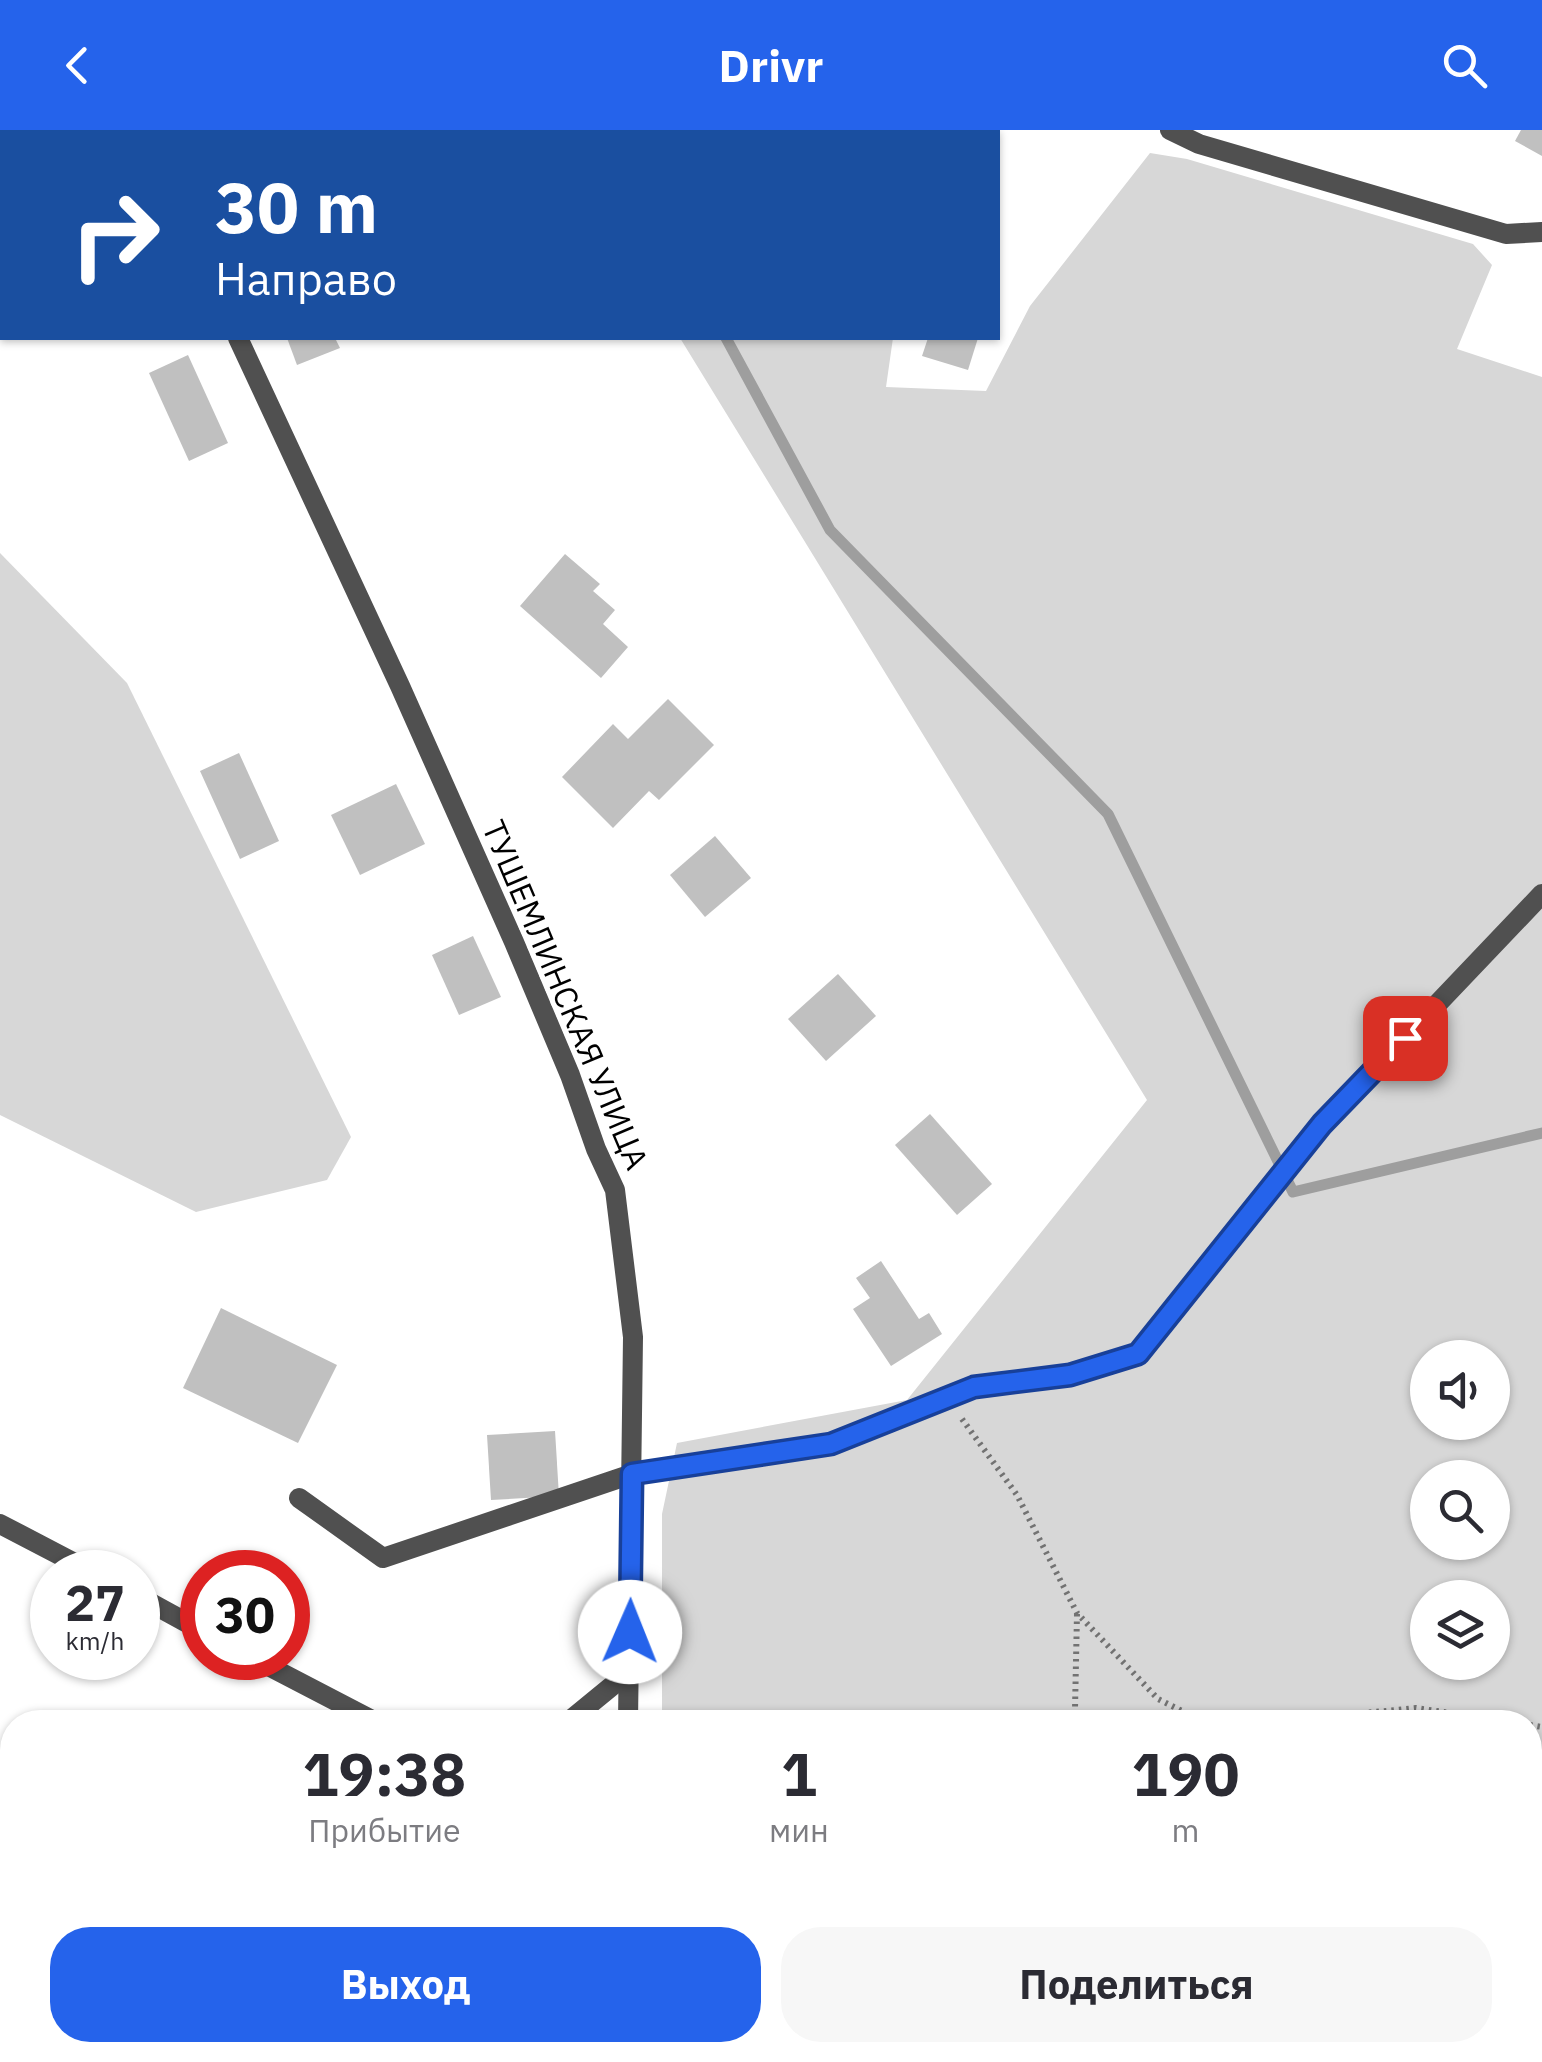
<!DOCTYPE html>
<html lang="ru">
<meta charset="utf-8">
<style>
body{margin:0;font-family:"IBM Plex Sans",sans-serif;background:#f7f7f7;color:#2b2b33;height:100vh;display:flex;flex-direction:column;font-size:38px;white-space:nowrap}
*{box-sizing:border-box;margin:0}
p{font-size:32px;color:#7c7c81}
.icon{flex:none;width:55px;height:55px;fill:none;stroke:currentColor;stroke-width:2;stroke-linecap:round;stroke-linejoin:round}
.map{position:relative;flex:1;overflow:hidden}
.side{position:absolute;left:0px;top:1580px;width:1542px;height:352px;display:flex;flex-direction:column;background:#fff;border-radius:40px 40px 0 0;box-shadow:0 2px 8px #0004}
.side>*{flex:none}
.banner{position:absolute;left:0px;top:0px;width:1000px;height:210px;box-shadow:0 2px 8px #0004;background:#1a4fa0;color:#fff;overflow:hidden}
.buttons{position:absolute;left:1410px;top:1210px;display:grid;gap:20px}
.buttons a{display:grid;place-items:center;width:100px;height:100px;border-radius:50%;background:#fff;box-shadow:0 2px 8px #0004;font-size:50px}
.speed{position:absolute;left:30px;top:1420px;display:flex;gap:20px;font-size:50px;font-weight:700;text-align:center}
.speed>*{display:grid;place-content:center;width:130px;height:130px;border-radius:50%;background:#fff;box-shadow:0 2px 8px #0004;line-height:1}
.speed small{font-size:25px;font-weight:400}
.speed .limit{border:15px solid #d22;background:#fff;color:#111}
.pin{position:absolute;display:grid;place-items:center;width:85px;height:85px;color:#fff;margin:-42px;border-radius:20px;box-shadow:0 5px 15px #0006}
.me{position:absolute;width:110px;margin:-55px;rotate:1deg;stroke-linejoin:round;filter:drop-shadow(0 0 8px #0008)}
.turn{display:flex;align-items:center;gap:35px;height:210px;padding:0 50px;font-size:45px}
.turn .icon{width:130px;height:130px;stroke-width:2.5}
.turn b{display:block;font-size:70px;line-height:85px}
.eta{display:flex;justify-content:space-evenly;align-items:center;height:170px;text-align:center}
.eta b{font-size:60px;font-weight:700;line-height:70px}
.action{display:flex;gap:20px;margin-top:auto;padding:20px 50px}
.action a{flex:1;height:115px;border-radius:40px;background:#2563eb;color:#fff;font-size:40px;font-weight:700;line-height:115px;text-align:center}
.action a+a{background:#f7f7f7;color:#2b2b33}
header{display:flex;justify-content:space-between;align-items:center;height:130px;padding:0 50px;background:#2563eb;color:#fff;font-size:45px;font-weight:700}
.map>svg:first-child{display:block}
.green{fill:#d7d7d7;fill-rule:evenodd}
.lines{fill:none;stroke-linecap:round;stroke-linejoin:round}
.stream{stroke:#9e9e9e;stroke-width:11}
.building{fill:#c0c0c0}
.path{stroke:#727272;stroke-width:6;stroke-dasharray:2.5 5;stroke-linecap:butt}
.lane{stroke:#505050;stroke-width:20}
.street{stroke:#505050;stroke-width:20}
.route-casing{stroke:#184099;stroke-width:25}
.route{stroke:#2563eb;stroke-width:18}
.labels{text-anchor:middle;stroke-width:10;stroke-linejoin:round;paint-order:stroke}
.street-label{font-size:32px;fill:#000;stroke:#fff}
</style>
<header><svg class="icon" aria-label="back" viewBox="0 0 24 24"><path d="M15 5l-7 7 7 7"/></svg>Drivr<svg class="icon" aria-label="search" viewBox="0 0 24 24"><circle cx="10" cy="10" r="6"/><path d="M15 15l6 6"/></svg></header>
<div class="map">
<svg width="1542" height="1932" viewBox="0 0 1542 1932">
<rect width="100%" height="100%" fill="#fff"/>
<g class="green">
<path d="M 1150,23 L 1187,29 L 1473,114 L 1492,135 L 1457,219 L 1542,247 L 1542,1932 L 1013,1932 L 1009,1920 L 1530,1920 L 1530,1592 L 662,1592 L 662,1384 L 677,1313 L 907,1270 L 1147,970 L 680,208 L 893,208 L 886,257 L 986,261 L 1030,176 ZM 1428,1228 L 1492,1228 L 1492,1292 L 1428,1292 ZM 1428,1348 L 1492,1348 L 1492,1412 L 1428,1412 ZM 1428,1468 L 1492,1468 L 1492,1532 L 1428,1532 Z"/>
<path d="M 0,423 L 127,553 L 351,1007 L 327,1050 L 196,1082 L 0,985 Z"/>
<path d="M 314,1920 L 626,1920 L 628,1932 L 306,1932 Z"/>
<path d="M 689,1920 L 948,1920 L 902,1932 L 691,1932 Z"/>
</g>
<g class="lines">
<g class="stream">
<path d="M 620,0 L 621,2"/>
<path d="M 726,208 L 830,400 L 1108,684 L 1293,1062 L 1542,1003"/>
</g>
</g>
<g class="building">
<path d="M 1521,0 L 1542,0 L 1542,26 L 1515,11 Z"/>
<path d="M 287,208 L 335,208 L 340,218 L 297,235 Z"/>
<path d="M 928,208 L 978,208 L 968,240 L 922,226 Z"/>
<path d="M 188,225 L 228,313 L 189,331 L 149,243 Z"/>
<path d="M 565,424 L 600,454 L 593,461 L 615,480 L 603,494 L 628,517 L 601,548 L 520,476 Z"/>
<path d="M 668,569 L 714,615 L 659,670 L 649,661 L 613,698 L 562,647 L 613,594 L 628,609 Z"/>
<path d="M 239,623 L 279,711 L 240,729 L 200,641 Z"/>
<path d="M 396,654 L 425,714 L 360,745 L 331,685 Z"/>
<path d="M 715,706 L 751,748 L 705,787 L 670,745 Z"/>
<path d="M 473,806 L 501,867 L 459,885 L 432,825 Z"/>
<path d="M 838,844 L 876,886 L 826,931 L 788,889 Z"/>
<path d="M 930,984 L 992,1054 L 957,1085 L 895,1015 Z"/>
<path d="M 881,1131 L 919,1189 L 929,1183 L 942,1204 L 891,1236 L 853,1179 L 870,1168 L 856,1148 Z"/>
<path d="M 221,1178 L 337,1235 L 298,1313 L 183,1258 Z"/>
<path d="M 555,1301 L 559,1366 L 491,1370 L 487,1305 Z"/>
<path d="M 12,1626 L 12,1697 L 0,1693 L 0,1658 Z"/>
</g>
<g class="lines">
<g class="path">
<path d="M 962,1289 L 1017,1365 L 1077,1483 L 1158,1569 L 1204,1592"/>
<path d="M 1077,1484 L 1075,1579 L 1080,1592"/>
<path d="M 1272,1592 L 1416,1578 L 1511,1592"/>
<path d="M 1530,1595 L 1542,1597"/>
<path d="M 1530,1748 L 1542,1748"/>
</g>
<g class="lane">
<path d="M 632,1344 L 831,1314 L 974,1257 L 1070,1245 L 1138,1224 L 1323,994 L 1542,764"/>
<path d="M 0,1394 L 92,1442"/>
<path d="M 138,1466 L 202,1501"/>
<path d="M 253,1528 L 376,1592"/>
<path d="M 568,1592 L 629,1542"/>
<path d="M 283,1932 L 292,1920"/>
</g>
<g class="street">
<path d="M 155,0 L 156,2"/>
<path d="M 1170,0 L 1199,14 L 1506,104 L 1542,102"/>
<path d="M 238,208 L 400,556 L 514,812 L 570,945 L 596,1019 L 615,1060 L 633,1207 L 628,1592"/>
<path d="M 299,1368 L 383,1428 L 632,1344"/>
<path d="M 647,1920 L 649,1932"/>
</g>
</g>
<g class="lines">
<defs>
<path id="route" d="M 630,1502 L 632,1344 L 831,1314 L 974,1257 L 1070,1245 L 1138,1224 L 1322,994 L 1405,908"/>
</defs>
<use href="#route" class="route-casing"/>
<use href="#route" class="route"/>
</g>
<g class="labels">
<g class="street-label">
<text transform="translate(565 865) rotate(67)" y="11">ТУШЕМЛИНСКАЯ УЛИЦА</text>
</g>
</g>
</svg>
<div class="buttons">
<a><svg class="icon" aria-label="sound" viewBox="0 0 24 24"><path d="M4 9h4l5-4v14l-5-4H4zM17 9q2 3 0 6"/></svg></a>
<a><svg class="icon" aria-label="search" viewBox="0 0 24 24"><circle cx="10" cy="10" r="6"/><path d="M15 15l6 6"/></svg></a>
<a><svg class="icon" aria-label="layers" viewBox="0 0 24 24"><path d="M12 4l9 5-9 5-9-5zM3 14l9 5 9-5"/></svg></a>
</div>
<div class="speed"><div>27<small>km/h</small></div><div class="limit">30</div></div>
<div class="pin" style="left:1405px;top:908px;background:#d93025"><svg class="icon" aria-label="arrive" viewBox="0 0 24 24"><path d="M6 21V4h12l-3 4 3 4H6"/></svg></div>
<svg class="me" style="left:630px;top:1502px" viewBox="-20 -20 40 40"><circle r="19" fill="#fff"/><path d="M0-13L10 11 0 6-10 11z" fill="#2563eb"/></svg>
<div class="banner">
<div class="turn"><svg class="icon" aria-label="right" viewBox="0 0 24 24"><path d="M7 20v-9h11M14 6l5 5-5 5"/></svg><div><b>30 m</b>Направо</div></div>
</div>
<section class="side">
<div class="eta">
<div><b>19:38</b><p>Прибытие</p></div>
<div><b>1</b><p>мин</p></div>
<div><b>190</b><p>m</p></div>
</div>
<div class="action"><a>Выход</a><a>Поделиться</a></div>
</section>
</div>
